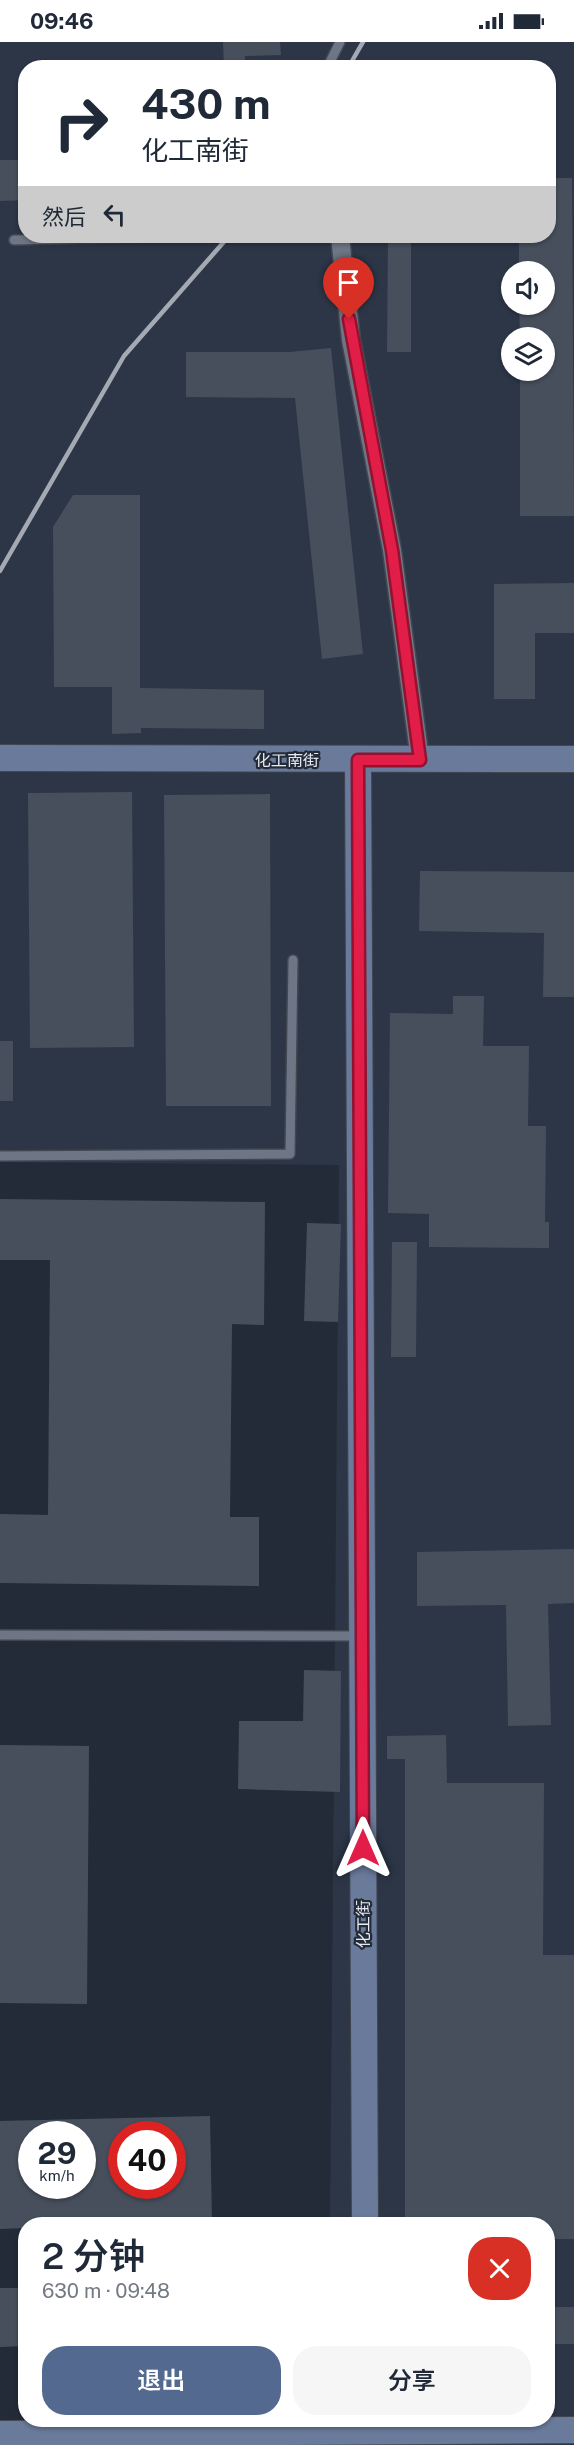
<!DOCTYPE html>
<html lang="zh">
<meta charset="utf-8">
<style>
body{margin:0;font-family:"Public Sans","Noto Sans SC",sans-serif;background:#f6f6f7;color:#1f2937;height:100vh;display:flex;flex-direction:column;font-size:22px;white-space:nowrap}
*{box-sizing:border-box;margin:0}
p{font-size:20px;color:#747a83}
.icon{flex:none;width:33px;height:33px;fill:none;stroke:currentColor;stroke-width:2;stroke-linecap:round;stroke-linejoin:round}
.map{position:relative;flex:1;overflow:hidden}
.sheet{position:absolute;left:18px;top:2175px;width:537px;height:210px;display:flex;flex-direction:column;background:#fff;border-radius:24px;box-shadow:0 2px 4px #0004}
.sheet>*{flex:none}
.top-card{position:absolute;left:18px;top:18px;width:538px;height:183px;border-radius:24px;box-shadow:0 2px 4px #0004;background:#fff;color:#1f2937;overflow:hidden}
.fabs{position:absolute;left:501px;top:219px;display:grid;gap:12px}
.fabs a{display:grid;place-items:center;width:54px;height:54px;border-radius:50%;background:#fff;box-shadow:0 2px 4px #0004;font-size:30px}
.speed{position:absolute;left:18px;top:2079px;display:flex;gap:12px;font-size:30px;font-weight:700;text-align:center}
.speed>*{display:grid;place-content:center;width:78px;height:78px;border-radius:50%;background:#fff;box-shadow:0 2px 4px #0004;line-height:1}
.speed small{font-size:15px;font-weight:400}
.speed .limit{border:9px solid #d22;background:#fff;color:#111}
.pin{position:absolute;display:grid;place-items:center;width:51px;height:51px;color:#fff;margin:-62px -26px;border-radius:50% 50% 50% 0;rotate:-45deg;box-shadow:0 0 6px #0007}
.pin .icon{rotate:45deg}
.me{position:absolute;width:66px;margin:-33px;rotate:0deg;stroke-linejoin:round;filter:drop-shadow(0 0 4px #0008)}
.turn{display:flex;align-items:center;gap:21px;height:126px;padding:0 24px;font-size:27px}
.turn .icon{width:78px;height:78px;stroke-width:2.5}
.turn b{display:block;font-size:42px;line-height:51px}
.then{display:flex;align-items:center;height:57px;padding:0 24px;background:#0003;gap:12px;font-size:22px}
.round{display:grid;place-items:center;flex:none;width:63px;height:63px;border-radius:24px;background:#f6f6f7}
.summary{display:flex;align-items:center;justify-content:space-between;height:102px;padding:0 24px}
h1{font-size:36px;font-weight:600;line-height:45px}
.button{display:flex;gap:12px;margin-top:auto;padding:12px 24px}
.button a{flex:1;height:69px;border-radius:24px;background:#536990;color:#fff;font-size:24px;font-weight:600;line-height:69px;text-align:center}
.button a+a{background:#f6f6f7;color:#1f2937}
.status{display:flex;justify-content:space-between;align-items:center;height:42px;padding:0 30px;background:#fff;direction:ltr}
.status svg{height:16px;fill:currentColor}
.map>svg:first-child{display:block}
.built{fill:#2c3647;fill-rule:evenodd}
.building{fill:#474f5d;fill-rule:evenodd}
.lines{fill:none;stroke-linecap:round;stroke-linejoin:round}
.lane-casing{stroke:#414651;stroke-width:12}
.street-casing{stroke:#414651;stroke-width:21}
.secondary-casing{stroke:#414651;stroke-width:28}
.lane{stroke:#6e7686;stroke-width:9}
.street{stroke:#6e7686;stroke-width:18}
.secondary{stroke:#6a7a9b;stroke-width:26}
.rail{stroke:#a4a9b3;stroke-width:4.5}
.route-casing{stroke:#92132f;stroke-width:15}
.route{stroke:#e11d48;stroke-width:10}
.labels{text-anchor:middle;stroke-width:4.5;stroke-linejoin:round;paint-order:stroke}
.street-label{font-size:16px;fill:#e4e8f1;stroke:#242b38}
</style>
<div class="status"><b>09:46</b><svg viewBox="0 0 49 12"><path d="M0 12V9h3v3zM5 12V6h3v6zM10 12V3h3v9zM15 12V0h3v12zM26 1h20v11H26zM47 4h2v5h-2z"/></svg></div>
<div class="map">
<svg width="574" height="2403" viewBox="0 0 574 2403">
<rect width="100%" height="100%" fill="#242b38"/>
<path class="built" d="M 0,0 L 574,0 L 574,2403 L 377,2403 L 379,2378 L 548,2378 L 548,2182 L 330,2182 L 339,1123 L 0,1120 ZM 26,26 L 549,26 L 549,194 L 26,194 ZM 512,230 L 544,230 L 544,262 L 512,262 ZM 512,296 L 544,296 L 544,328 L 512,328 Z"/>
<g class="building">
<path d="M 223,0 L 280,0 L 281,13 L 245,14 L 245,26 L 224,26 Z"/>
<path d="M 0,118 L 26,118 L 26,158 L 0,159 Z"/>
<path d="M 549,136 L 572,136 L 574,474 L 520,474 L 520,328 L 544,328 L 544,296 L 520,296 L 519,262 L 544,262 L 544,230 L 519,230 L 519,194 L 549,194 Z"/>
<path d="M 388,194 L 411,194 L 411,310 L 387,310 Z"/>
<path d="M 331,306 L 363,612 L 322,617 L 295,356 L 186,355 L 186,310 L 290,310 Z"/>
<path d="M 73,453 L 140,453 L 140,646 L 264,648 L 264,687 L 141,686 L 141,691 L 112,692 L 112,645 L 54,645 L 53,485 Z"/>
<path d="M 574,541 L 574,591 L 535,591 L 535,657 L 494,657 L 494,542 Z"/>
<path d="M 132,750 L 134,1005 L 30,1006 L 28,751 Z"/>
<path d="M 270,752 L 271,1064 L 166,1064 L 164,753 Z"/>
<path d="M 420,829 L 574,830 L 574,955 L 543,955 L 544,891 L 419,889 Z"/>
<path d="M 453,954 L 484,954 L 483,1004 L 529,1004 L 528,1084 L 546,1084 L 545,1180 L 549,1180 L 549,1206 L 429,1205 L 429,1172 L 388,1171 L 390,971 L 453,972 Z"/>
<rect x="0" y="999" width="13" height="60"/>
<path d="M 0,1157 L 265,1160 L 264,1283 L 232,1282 L 230,1475 L 259,1475 L 259,1544 L 0,1541 L 0,1472 L 48,1473 L 50,1218 L 0,1218 Z"/>
<path d="M 307,1181 L 341,1182 L 338,1280 L 304,1279 Z"/>
<path d="M 392,1200 L 417,1200 L 416,1315 L 391,1315 Z"/>
<path d="M 574,1507 L 574,1561 L 548,1562 L 551,1683 L 508,1684 L 506,1563 L 417,1564 L 417,1510 Z"/>
<path d="M 304,1628 L 341,1629 L 340,1750 L 238,1747 L 239,1679 L 303,1679 Z"/>
<path d="M 446,1693 L 447,1741 L 544,1741 L 543,1913 L 574,1913 L 574,2197 L 548,2197 L 548,2182 L 405,2182 L 405,1717 L 387,1717 L 387,1694 Z"/>
<path d="M 0,1703 L 89,1704 L 87,1962 L 0,1961 Z"/>
<path d="M 210,2074 L 212,2182 L 26,2182 L 26,2186 L 0,2187 L 0,2079 ZM 32,2092 L 82,2092 L 82,2144 L 32,2144 ZM 122,2092 L 172,2092 L 172,2144 L 122,2144 Z"/>
<path d="M 0,2246 L 26,2246 L 26,2304 L 0,2305 Z"/>
<rect x="548" y="2265" width="26" height="37"/>
</g>
<g class="lines">
<defs>
<g id="lane">
<path d="M 327,26 L 340,0"/>
<path d="M 14,198 L 191,194"/>
<path d="M 0,1114 L 290,1112 L 293,918"/>
<path d="M 0,1593 L 361,1594"/>
</g>
<path id="street" d="M 340,194 L 351,298 L 392,508 L 420,718"/>
<g id="secondary">
<path d="M 0,716 L 574,717"/>
<path d="M 358,718 L 365,2182"/>
<path d="M 0,2392 L 574,2388"/>
</g>
</defs>
<use href="#lane" class="lane-casing"/>
<use href="#street" class="street-casing"/>
<use href="#secondary" class="secondary-casing"/>
<use href="#lane" class="lane"/>
<use href="#street" class="street"/>
<use href="#secondary" class="secondary"/>
<g class="rail">
<path d="M 348,26 L 363,0"/>
<path d="M 0,529 L 124,314 L 229,194"/>
</g>
</g>
<g class="lines">
<defs>
<path id="route" d="M 349,277 L 392,508 L 420,718 L 358,718 L 363,1806"/>
</defs>
<use href="#route" class="route-casing"/>
<use href="#route" class="route"/>
</g>
<g class="labels">
<g class="street-label">
<text x="287" y="724">化工南街</text>
<text transform="translate(363 1882) rotate(-90)" y="6">化工街</text>
</g>
</g>
</svg>
<div class="fabs">
<a><svg class="icon" aria-label="sound" viewBox="0 0 24 24"><path d="M4 9h4l5-4v14l-5-4H4zM17 9q2 3 0 6"/></svg></a>
<a><svg class="icon" aria-label="layers" viewBox="0 0 24 24"><path d="M12 4l9 5-9 5-9-5zM3 14l9 5 9-5"/></svg></a>
</div>
<div class="speed"><div>29<small>km/h</small></div><div class="limit">40</div></div>
<div class="pin" style="left:349px;top:277px;background:#d93025"><svg class="icon" aria-label="arrive" viewBox="0 0 24 24"><path d="M6 21V4h12l-3 4 3 4H6"/></svg></div>
<svg class="me" style="left:363px;top:1806px" viewBox="-20 -20 40 40"><path d="M0-17L14 15 0 8-14 15z" fill="#e11d48" stroke="#fff" stroke-width="4"/></svg>
<div class="top-card">
<div class="turn"><svg class="icon" aria-label="right" viewBox="0 0 24 24"><path d="M7 20v-9h11M14 6l5 5-5 5"/></svg><div><b>430 m</b>化工南街</div></div>
<div class="then">然后<svg class="icon" aria-label="left" viewBox="0 0 24 24"><path d="M17 20v-9H6M10 6l-5 5 5 5"/></svg></div>
</div>
<section class="sheet">
<div class="summary"><div><h1>2 分钟</h1><p>630 m · 09:48</p></div><a class="round" style="background:#d93025;color:#fff"><svg class="icon" aria-label="close" viewBox="0 0 24 24"><path d="M6 6l12 12M18 6L6 18"/></svg></a></div>
<div class="button"><a>退出</a><a>分享</a></div>
</section>
</div>
